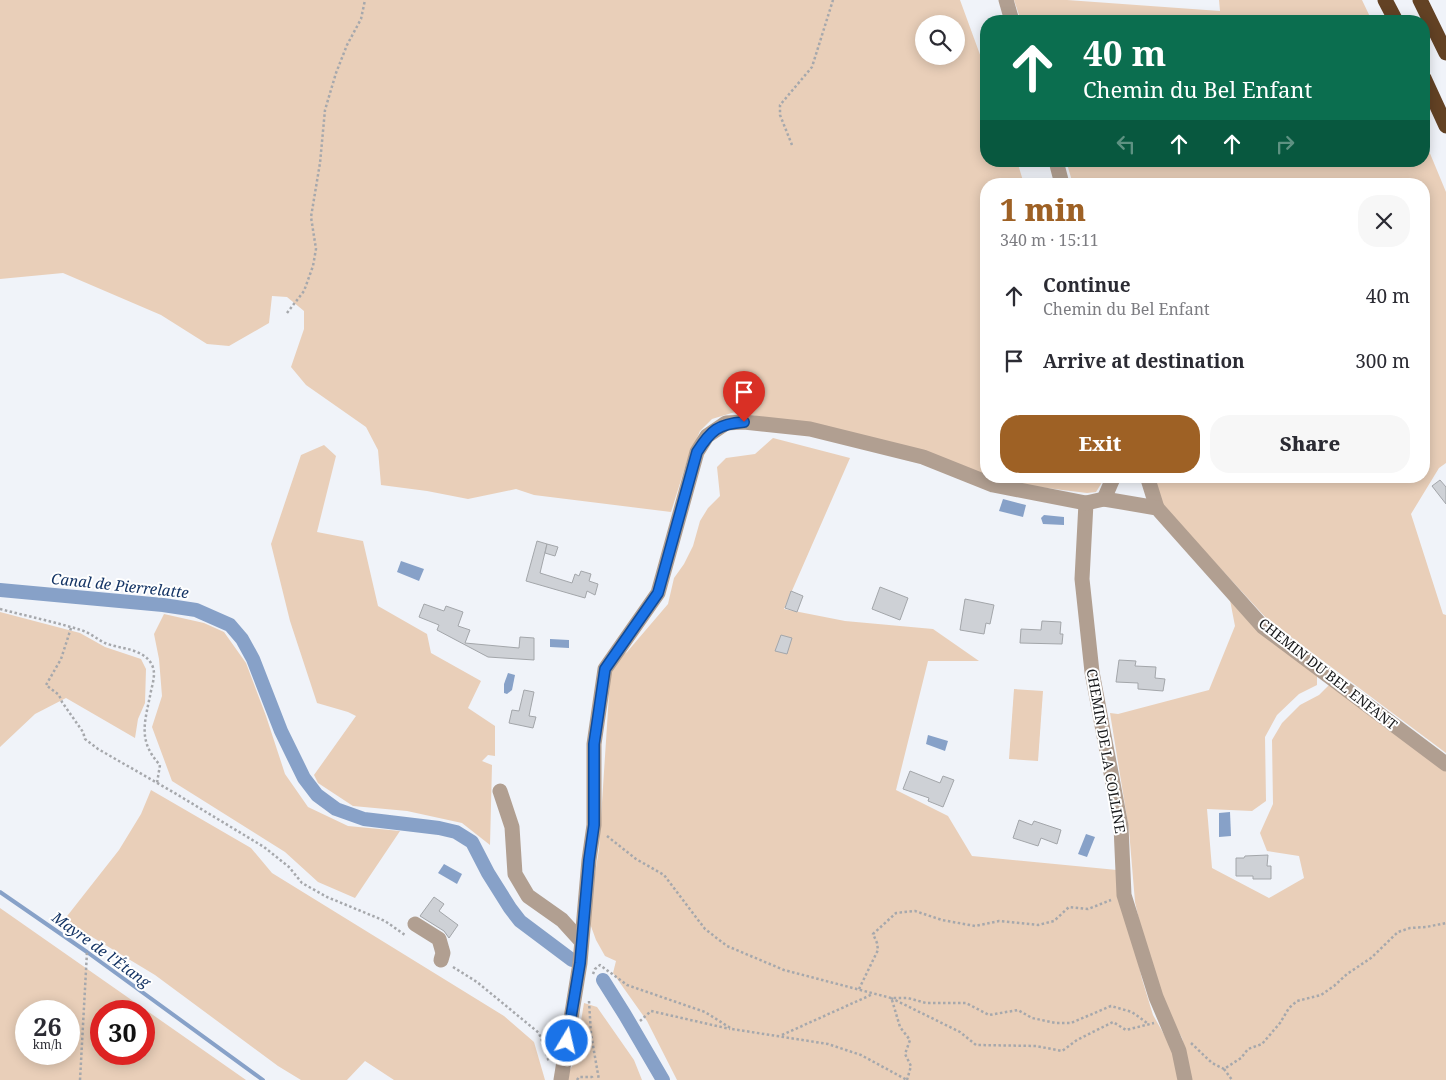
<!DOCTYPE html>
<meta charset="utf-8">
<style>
body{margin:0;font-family:"Noto Serif",serif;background:#f7f7f7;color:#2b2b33;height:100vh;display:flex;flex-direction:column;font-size:19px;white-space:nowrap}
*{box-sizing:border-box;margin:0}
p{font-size:16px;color:#7c7c81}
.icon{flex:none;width:28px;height:28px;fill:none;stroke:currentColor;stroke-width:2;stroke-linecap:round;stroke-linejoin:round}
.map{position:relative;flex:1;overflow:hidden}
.sheet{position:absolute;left:980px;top:178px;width:450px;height:305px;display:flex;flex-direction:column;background:#fff;border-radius:20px;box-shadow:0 2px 12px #0003}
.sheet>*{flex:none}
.hud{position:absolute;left:980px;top:15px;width:450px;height:152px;border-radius:20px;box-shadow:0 2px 12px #0003;background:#0b6e4f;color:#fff;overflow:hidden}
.controls{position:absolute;left:915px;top:15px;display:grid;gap:10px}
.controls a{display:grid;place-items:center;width:50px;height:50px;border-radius:50%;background:#fff;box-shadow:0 2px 12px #0003;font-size:25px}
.speed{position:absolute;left:15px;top:1000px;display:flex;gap:10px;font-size:25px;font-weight:700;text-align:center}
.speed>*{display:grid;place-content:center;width:65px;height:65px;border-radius:50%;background:#fff;box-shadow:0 2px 12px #0003;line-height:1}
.speed small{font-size:12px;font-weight:400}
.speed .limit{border:8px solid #d22;background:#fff;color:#111}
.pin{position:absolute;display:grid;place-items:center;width:42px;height:42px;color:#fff;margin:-51px -21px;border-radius:50% 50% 50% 0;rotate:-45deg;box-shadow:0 0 5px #0007}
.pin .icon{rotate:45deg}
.me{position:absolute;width:55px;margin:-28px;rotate:9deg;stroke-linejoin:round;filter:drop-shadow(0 0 4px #0008)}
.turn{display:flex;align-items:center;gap:18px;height:105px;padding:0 20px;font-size:22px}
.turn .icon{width:65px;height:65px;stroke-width:2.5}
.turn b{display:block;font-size:35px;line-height:42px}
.lanes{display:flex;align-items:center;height:48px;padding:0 20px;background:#0003;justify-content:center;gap:25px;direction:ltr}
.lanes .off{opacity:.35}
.round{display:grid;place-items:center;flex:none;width:52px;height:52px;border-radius:20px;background:#f7f7f7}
.summary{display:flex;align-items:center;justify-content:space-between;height:85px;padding:0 20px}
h1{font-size:30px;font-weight:800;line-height:38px;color:#9e6125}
.button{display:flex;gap:10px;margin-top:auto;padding:10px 20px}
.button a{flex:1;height:58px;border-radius:20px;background:#9e6125;color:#fff;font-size:20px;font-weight:800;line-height:58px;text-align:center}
.button a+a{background:#f7f7f7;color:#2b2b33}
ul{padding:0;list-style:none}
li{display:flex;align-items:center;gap:15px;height:65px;padding:0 20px}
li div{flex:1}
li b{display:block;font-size:19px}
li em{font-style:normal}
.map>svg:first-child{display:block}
.green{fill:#e9cfb9;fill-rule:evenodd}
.water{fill:#87a1c8}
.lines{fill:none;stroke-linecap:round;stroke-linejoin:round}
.stream{stroke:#87a1c8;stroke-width:4}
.canal{stroke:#87a1c8;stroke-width:14}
.building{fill:#ced1d6;stroke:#a3a6aa}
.path{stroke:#a6a8ac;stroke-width:2.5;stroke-dasharray:2.5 2.5;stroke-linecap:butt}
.minor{stroke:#b19f91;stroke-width:15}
.highway{stroke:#634224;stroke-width:15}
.route-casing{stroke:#114b97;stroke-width:12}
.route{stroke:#1a73e8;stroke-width:9}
.labels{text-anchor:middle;stroke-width:4;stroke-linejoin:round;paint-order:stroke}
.street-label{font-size:14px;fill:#17181a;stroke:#fff}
.water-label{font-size:15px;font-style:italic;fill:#143465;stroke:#fff}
</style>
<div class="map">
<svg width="1446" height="1080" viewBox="0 0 1446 1080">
<rect width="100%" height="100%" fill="#f0f3f9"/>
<g class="green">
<path d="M 0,0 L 960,0 L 986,71 L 986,161 L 1017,161 L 1024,184 L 986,184 L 986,476 L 1106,476 L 1096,492 L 1087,493 L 983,480 L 782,421 L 735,412 L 712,419 L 700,431 L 687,461 L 671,512 L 534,495 L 516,489 L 468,499 L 427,491 L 381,485 L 378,450 L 366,427 L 306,385 L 291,367 L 304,329 L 304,311 L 287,297 L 272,296 L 269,323 L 229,346 L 207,344 L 161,315 L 63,273 L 0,279 ZM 924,24 L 956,24 L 956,56 L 924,56 Z"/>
<path d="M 1014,0 L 1067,0 L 1220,11 L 1219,0 L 1362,0 L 1372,21 L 1021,21 Z"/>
<path d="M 1424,139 L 1446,192 L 1446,463 L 1439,468 L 1411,514 L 1443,614 L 1446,615 L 1446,753 L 1267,619 L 1164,507 L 1152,476 L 1424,476 L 1424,184 L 1073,184 L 1066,161 L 1424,161 Z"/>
<path d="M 773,438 L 850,458 L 784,609 L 845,621 L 933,629 L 979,661 L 928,661 L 896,790 L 948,816 L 972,856 L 1117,870 L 1142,979 L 1153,1015 L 1174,1052 L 1179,1080 L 677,1080 L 647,1021 L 613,973 L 616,961 L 605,956 L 596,940 L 588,918 L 599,849 L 610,679 L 612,669 L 618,659 L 627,652 L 668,604 L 674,578 L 684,564 L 693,546 L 700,521 L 708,508 L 720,496 L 717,467 L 726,458 L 755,454 Z"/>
<path d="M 324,445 L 336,456 L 317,532 L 363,541 L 378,606 L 427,634 L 431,653 L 481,681 L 468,708 L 495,726 L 495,756 L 488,755 L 482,761 L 492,765 L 490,845 L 462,823 L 407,811 L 353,806 L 318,783 L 314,775 L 356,716 L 348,712 L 317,703 L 290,621 L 271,544 L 301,455 Z"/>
<path d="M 1229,595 L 1317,676 L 1317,685 L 1299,694 L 1277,715 L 1265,737 L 1266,801 L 1252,811 L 1207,809 L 1212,868 L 1269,898 L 1304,878 L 1299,856 L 1267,851 L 1260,833 L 1273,804 L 1272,740 L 1282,723 L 1300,705 L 1319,695 L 1329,685 L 1446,769 L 1446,1080 L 1189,1080 L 1185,1050 L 1182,1038 L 1167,1011 L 1145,947 L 1135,902 L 1129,830 L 1110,713 L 1118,714 L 1209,690 L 1235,626 Z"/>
<path d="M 0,612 L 80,633 L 105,647 L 141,659 L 146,669 L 145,703 L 138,719 L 135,738 L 66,698 L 35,714 L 0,747 Z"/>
<path d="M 164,614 L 204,623 L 224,632 L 246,663 L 266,716 L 285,774 L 308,807 L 348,826 L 400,831 L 355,898 L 318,882 L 285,852 L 172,781 L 152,727 L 162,696 L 159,659 L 154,634 Z"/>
<path d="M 1014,689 L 1043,691 L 1038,761 L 1009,759 Z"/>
<path d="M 151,790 L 251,848 L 272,873 L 504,1016 L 534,1042 L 545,1080 L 394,1080 L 365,1061 L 347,1080 L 301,1080 L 278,1066 L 155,975 L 64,920 L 119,850 L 141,814 Z"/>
<path d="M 0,908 L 246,1080 L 0,1080 ZM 26,1011 L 69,1011 L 69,1054 L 26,1054 ZM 101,1011 L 144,1011 L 144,1054 L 101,1054 Z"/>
<path d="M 584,1003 L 597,1007 L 634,1060 L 642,1080 L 565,1080 L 566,1076 L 574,1063 Z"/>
</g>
<g class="water">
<path d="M 1003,499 L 1026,505 L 1023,517 L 999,511 Z"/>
<path d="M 1044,515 L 1064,517 L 1064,525 L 1043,524 L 1041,518 Z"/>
<path d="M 401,561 L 424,569 L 419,581 L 397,572 Z"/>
<path d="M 550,639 L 569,640 L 569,648 L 550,647 Z"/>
<path d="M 508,673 L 515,675 L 512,690 L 507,694 L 504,693 L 504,684 Z"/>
<path d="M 928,735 L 948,741 L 945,751 L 926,744 Z"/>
<path d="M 1230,812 L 1231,836 L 1219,837 L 1219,813 Z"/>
<path d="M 1086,834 L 1095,837 L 1087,857 L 1078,854 Z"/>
<path d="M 444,864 L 462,874 L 457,884 L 438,873 Z"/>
</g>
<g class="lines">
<path class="stream" d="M 0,892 L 87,952 L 263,1080"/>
<g class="canal">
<path d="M 0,590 L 163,605 L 196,610 L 230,625 L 242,639 L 253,659 L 281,731 L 304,778 L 317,795 L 336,809 L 364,819 L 439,828 L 456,832 L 472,842 L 488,873 L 510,908 L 520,921 L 572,960"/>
<path d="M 603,980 L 625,1015 L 663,1080"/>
</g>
</g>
<g class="building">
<path d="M 1440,480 L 1446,487 L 1446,504 L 1432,486 Z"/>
<path d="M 537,541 L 547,544 L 540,573 L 572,583 L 575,574 L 579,576 L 581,571 L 591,574 L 589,581 L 598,584 L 595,595 L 587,591 L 585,598 L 526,581 Z"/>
<path d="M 547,544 L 558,547 L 555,556 L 545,553 Z"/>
<path d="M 880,587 L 908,598 L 900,620 L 872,609 Z"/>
<path d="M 791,591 L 803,596 L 797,612 L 785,608 Z"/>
<path d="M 965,599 L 994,605 L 990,624 L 986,623 L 984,634 L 960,630 Z"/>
<path d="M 424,604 L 444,611 L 446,606 L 463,612 L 458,626 L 470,630 L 465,643 L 519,648 L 520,637 L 534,638 L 534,660 L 488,657 L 437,630 L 439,625 L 419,617 Z"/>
<path d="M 1042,621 L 1061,622 L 1060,634 L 1063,634 L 1062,644 L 1020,643 L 1021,629 L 1041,630 Z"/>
<path d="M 781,635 L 792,638 L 787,654 L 775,651 Z"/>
<path d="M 1119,660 L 1136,661 L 1135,666 L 1156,667 L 1155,678 L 1165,679 L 1163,691 L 1138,689 L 1138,683 L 1116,682 Z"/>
<path d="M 524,690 L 534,692 L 529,716 L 536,717 L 533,728 L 509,723 L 512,710 L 519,711 Z"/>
<path d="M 910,771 L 940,783 L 943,776 L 954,780 L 943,807 L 928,801 L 929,798 L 903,789 Z"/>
<path d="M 1019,820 L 1032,825 L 1034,821 L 1061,830 L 1057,844 L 1041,838 L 1038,846 L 1013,838 Z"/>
<path d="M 1268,855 L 1267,866 L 1271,866 L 1271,879 L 1253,879 L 1253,876 L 1236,876 L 1236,858 L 1244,858 L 1245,856 Z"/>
<path d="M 434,897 L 444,904 L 439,911 L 458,925 L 449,938 L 444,931 L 420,916 Z"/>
</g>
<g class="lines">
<g class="path">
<path d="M 792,145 L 780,115 L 780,105 L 812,67 L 833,0"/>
<path d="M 287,313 L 304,291 L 313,266 L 316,249 L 311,217 L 320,163 L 325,110 L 336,73 L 347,45 L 361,19 L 365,0"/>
<path d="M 0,609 C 27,616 55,622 81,630 C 90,633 97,639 105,643 C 119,649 144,648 152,665 C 156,673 153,682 151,691 C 145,722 137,740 160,765 L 157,783"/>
<path d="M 71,628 L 61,659 L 46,685 L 59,695 L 62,702 L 83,732 L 85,739 L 98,749 L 173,792 L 264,847 L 289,867 L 302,883 L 327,897 L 385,921 L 405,935"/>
<path d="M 607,836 L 636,859 L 664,875 L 705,929 L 727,946 L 784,970 L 891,998 L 908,998 L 926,1003 L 966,1003 L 989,1015 L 1018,1010 L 1032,1018 L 1056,1023 L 1071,1023 L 1111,1006 L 1132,1012 L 1147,1023"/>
<path d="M 453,967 L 477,982 L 539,1033 L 549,1062"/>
<path d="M 593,974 L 595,969 L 600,965 L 627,985 L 705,1012 L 732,1029 L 828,1044 L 861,1055 L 907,1080"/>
<path d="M 859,989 L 878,950 L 877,943 L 873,934 L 896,913 L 915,911 L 942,920 L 975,926 L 999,921 L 1038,925 L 1054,921 L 1069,907 L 1088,909 L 1111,900"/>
<path d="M 891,998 L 960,1032 L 976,1045 L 1036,1046 L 1062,1051 L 1077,1040 L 1113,1022 L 1126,1030 L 1154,1023"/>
<path d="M 892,1000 L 900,1027 L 910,1040 L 905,1054 L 911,1066 L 907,1080"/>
<path d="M 589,1001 L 591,1034 L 599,1080"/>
<path d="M 640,1021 L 651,1011 L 730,1029"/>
<path d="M 782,1035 L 873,994"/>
<path d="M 1191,1043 L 1212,1063 L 1224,1069 L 1241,1058 L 1248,1049 L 1262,1044 L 1280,1023 L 1289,1008 L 1297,1001 L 1321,995 L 1334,986 L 1347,974 L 1371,958 L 1398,932 L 1410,928 L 1426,927 L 1446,923"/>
<path d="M 1224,1069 L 1232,1080"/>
<path d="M 80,1080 L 87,952"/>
<path d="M 577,1080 L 579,1077 L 592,1077 L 593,1080"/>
</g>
<g class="minor">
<path d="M 1006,0 L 1012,21"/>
<path d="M 1056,161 L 1062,184"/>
<path d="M 1147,476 L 1157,508"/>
<path d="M 1104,499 L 1114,476"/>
<path d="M 1086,503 L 1082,579 L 1092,672 L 1121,826 L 1124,895 L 1156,997 L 1179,1051 L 1185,1080"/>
<path d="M 500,791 L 512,827 L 515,874 L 528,896 L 562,920 L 581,941"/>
<path d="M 415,924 L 439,939 L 443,953 L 441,960"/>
<path d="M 561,1080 L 580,963 L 589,860 L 594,825 L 594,744 L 605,669 L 658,593 L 697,452 L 707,436 L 726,423 L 744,422 L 810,429 L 923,457 L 993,485 L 1086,503 L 1104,499 L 1157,508 L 1263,627 L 1446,764"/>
</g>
<g class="highway">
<path d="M 1385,0 L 1396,21"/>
<path d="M 1420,0 L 1446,53"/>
<path d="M 1424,78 L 1446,126"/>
</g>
</g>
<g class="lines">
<defs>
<path id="route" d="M 567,1041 L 580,963 L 589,860 L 594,825 L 594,744 L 605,669 L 658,593 L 697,452 C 711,430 718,424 744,422"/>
</defs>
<use href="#route" class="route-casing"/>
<use href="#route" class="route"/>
</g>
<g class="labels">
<g class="street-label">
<text transform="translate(1328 674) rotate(38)" y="5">CHEMIN DU BEL ENFANT</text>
<text transform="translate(1106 751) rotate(80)" y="5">CHEMIN DE LA COLLINE</text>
</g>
<g class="water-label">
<text transform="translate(120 586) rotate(6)" y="5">Canal de Pierrelatte</text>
<text transform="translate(101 950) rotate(36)" y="5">Mayre de l'Étang</text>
</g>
</g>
</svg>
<div class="controls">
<a><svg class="icon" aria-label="search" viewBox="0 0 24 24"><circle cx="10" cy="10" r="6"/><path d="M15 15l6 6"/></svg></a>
</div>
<div class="speed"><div>26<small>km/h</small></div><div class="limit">30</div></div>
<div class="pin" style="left:744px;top:422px;background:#d93025"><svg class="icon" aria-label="arrive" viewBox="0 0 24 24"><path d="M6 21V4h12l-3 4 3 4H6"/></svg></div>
<svg class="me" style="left:567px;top:1041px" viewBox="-20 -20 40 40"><circle r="17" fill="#1a73e8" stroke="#fff" stroke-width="3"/><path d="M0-11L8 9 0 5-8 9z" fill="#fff"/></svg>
<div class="hud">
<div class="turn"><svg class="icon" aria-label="ahead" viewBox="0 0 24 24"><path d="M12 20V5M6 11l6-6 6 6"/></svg><div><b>40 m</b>Chemin du Bel Enfant</div></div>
<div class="lanes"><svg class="icon off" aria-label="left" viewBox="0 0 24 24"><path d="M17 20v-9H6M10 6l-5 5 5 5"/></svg><svg class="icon" aria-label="ahead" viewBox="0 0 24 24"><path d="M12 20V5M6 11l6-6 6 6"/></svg><svg class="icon" aria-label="ahead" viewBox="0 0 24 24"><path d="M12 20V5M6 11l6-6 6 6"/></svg><svg class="icon off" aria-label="right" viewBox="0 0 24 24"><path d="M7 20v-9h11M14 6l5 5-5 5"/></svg></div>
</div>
<section class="sheet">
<div class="summary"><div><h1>1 min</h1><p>340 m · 15:11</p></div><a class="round"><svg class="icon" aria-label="close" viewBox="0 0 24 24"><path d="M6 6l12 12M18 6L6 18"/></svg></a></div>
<ul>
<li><svg class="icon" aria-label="ahead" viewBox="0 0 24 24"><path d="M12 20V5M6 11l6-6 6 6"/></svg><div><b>Continue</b><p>Chemin du Bel Enfant</p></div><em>40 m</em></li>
<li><svg class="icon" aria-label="arrive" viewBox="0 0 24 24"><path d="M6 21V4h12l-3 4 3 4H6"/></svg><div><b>Arrive at destination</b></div><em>300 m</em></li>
</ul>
<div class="button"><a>Exit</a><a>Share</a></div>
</section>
</div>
